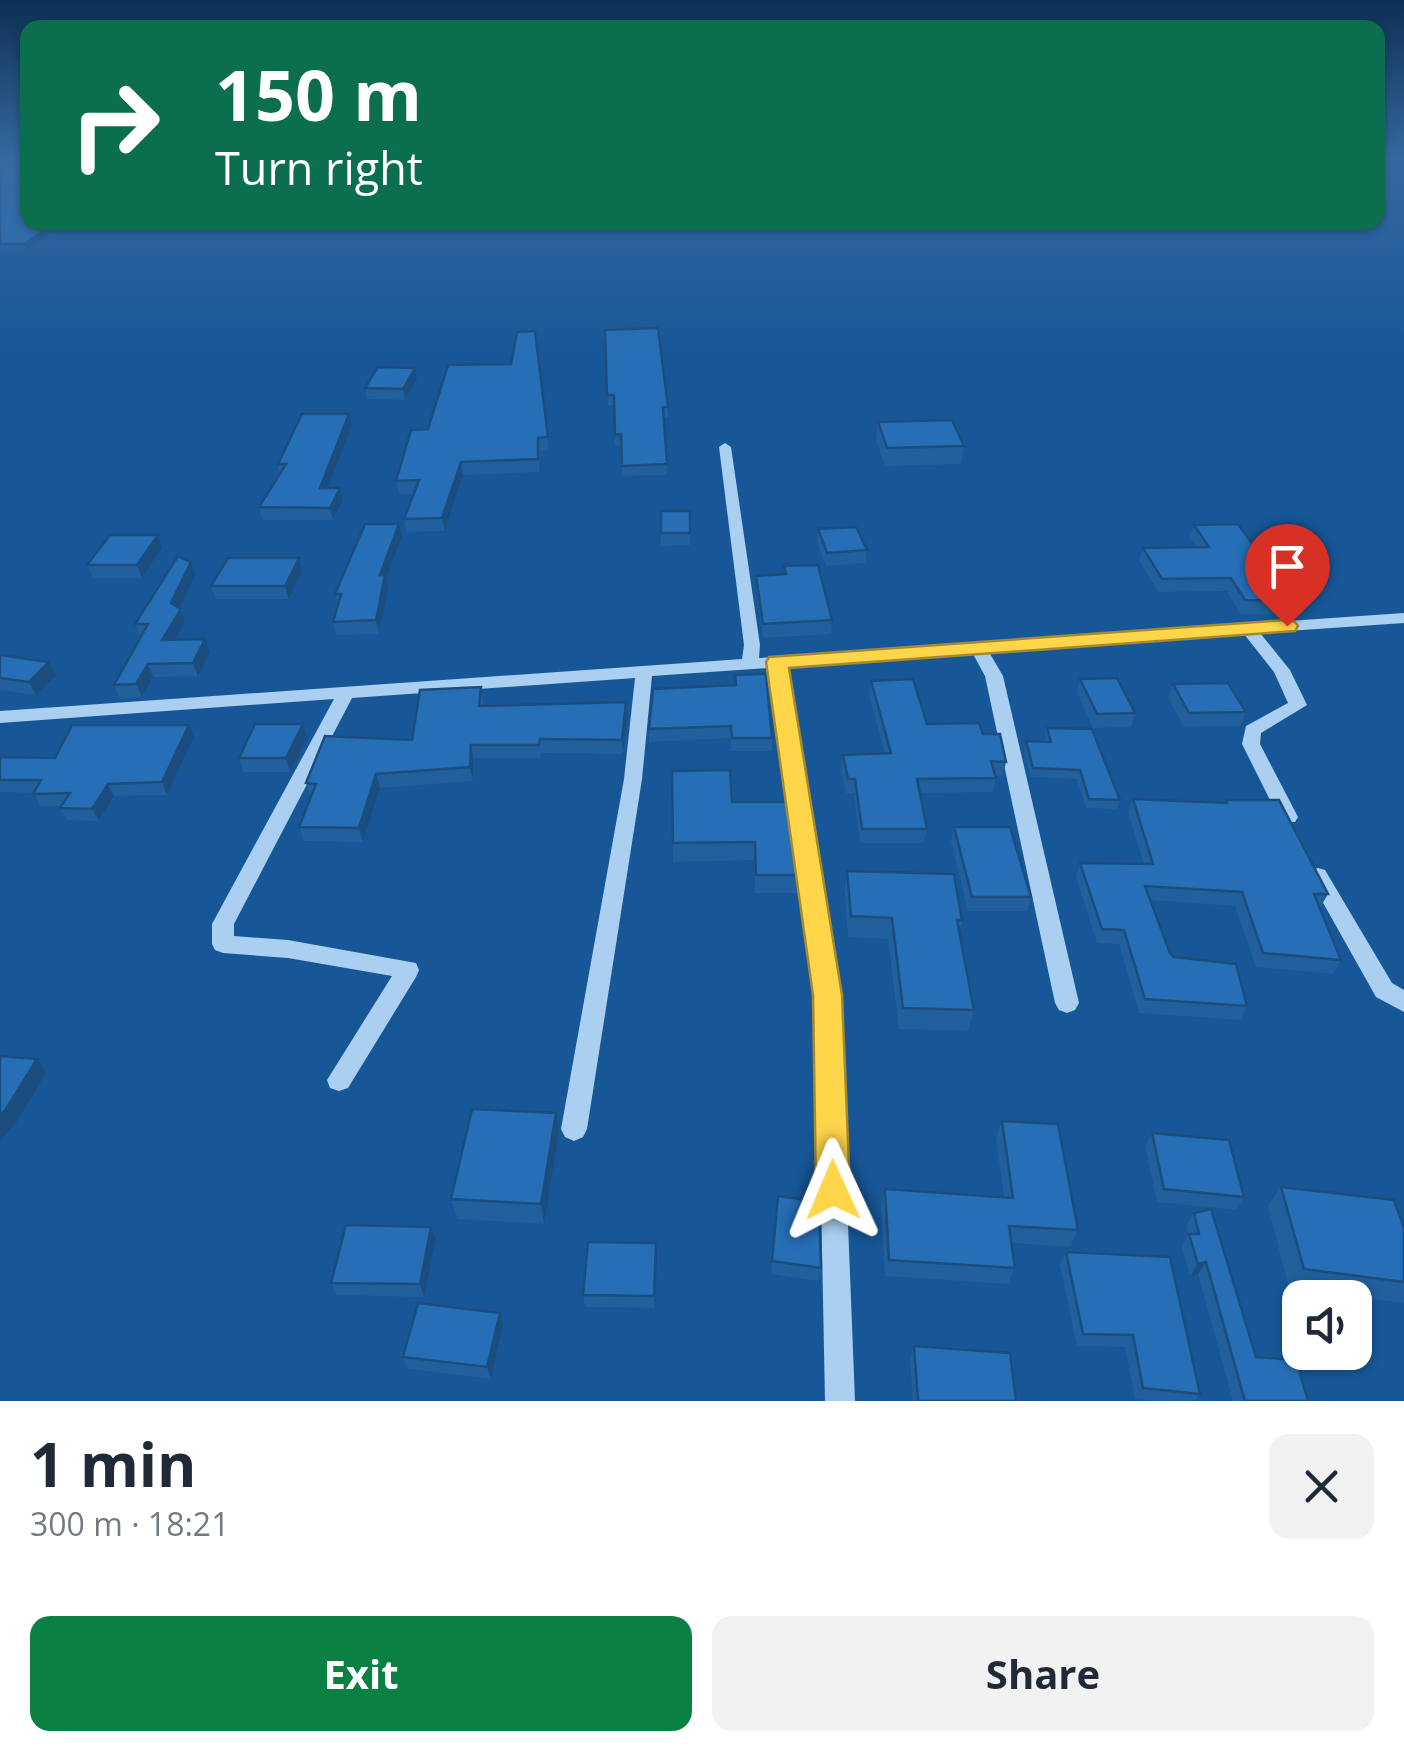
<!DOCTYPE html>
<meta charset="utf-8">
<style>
body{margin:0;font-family:"Open Sans",sans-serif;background:#f2f2f3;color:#1f2937;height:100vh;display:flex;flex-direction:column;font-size:38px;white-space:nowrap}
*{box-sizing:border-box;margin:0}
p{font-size:32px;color:#747a83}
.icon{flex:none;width:55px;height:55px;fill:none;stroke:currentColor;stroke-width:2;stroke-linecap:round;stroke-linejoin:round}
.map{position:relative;height:1401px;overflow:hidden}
.details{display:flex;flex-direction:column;background:#fff;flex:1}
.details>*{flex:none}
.hud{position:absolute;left:20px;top:20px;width:1365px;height:210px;border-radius:20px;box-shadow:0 2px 8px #0004;background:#0b6e4f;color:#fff;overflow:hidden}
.controls{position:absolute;left:1282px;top:1280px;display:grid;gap:20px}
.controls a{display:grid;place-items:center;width:90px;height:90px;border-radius:20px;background:#fff;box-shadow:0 2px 8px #0004;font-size:50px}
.pin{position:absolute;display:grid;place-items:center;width:85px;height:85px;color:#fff;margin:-102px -42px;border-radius:50% 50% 50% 0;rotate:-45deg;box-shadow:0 0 10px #0007}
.pin .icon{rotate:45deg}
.me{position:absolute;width:110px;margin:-55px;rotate:359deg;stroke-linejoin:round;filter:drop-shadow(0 0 8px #0008)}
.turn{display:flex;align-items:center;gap:35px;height:210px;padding:0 30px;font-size:45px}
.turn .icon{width:130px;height:130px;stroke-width:2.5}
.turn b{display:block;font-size:70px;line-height:85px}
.round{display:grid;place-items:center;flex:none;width:105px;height:105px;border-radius:20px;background:#f2f2f3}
.overview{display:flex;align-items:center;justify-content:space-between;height:170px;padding:0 30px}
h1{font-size:60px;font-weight:700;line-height:75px}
.primary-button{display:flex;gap:20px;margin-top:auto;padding:20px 30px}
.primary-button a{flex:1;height:115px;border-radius:20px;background:#0b8043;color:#fff;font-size:40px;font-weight:700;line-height:115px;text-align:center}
.primary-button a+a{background:#f2f2f3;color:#1f2937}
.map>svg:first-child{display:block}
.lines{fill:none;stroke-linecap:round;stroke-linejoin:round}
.minor{fill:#aacff1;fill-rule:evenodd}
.wall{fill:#215f9d}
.shaded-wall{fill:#1b4e7f}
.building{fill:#266fb6;stroke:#1b4e7f;stroke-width:2.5}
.route{fill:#ffd54a;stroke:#a68a30;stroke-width:2.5}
</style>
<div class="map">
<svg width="1404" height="1401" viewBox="0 0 1404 1401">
<rect width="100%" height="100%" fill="#175797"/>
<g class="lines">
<g class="minor">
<path d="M 725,443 L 731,447 L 760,645 L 759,658 L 1404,613 L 1404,623 L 1260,633 L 1290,670 L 1307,705 L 1261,733 L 1260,744 L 1298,817 L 1295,822 L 1281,822 L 1242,744 L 1246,726 L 1288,703 L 1274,672 L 1244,634 L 989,652 L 1003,676 L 1079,1003 L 1075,1010 L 1067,1013 L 1059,1010 L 1055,1003 L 985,676 L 973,654 L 786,667 L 839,995 L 855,1401 L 825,1401 L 817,995 L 769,668 L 652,676 L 642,779 L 587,1129 L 583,1137 L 574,1141 L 565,1137 L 561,1129 L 624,779 L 635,678 L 352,698 L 234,924 L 234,936 L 288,940 L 416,963 L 419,970 L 416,977 L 348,1088 L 339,1091 L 330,1088 L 327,1080 L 392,976 L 288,958 L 223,953 L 215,950 L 212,944 L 212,924 L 334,699 L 0,723 L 0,711 L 742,659 L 744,645 L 719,447 Z"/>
<path d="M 1318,868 L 1325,870 L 1392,983 L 1404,990 L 1404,1012 L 1376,997 L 1308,876 L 1311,870 Z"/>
</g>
</g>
<g class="wall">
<path d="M 0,160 L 26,250 L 0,250 Z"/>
<path d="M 605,330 L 668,407 L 668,417 L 663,417 L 667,475 L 622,476 L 622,445 L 615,445 L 614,405 L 608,405 Z"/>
<path d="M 535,331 L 549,450 L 540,451 L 539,472 L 463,475 L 445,531 L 407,532 L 404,519 L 414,494 L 399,494 L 396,481 L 428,429 L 511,364 Z"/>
<path d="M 417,379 L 405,400 L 367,399 L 365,388 Z"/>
<path d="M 878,422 L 964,446 L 961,464 L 885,466 L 876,439 Z"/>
<path d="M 352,425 L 327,488 L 343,500 L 333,520 L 263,520 L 259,507 L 280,474 L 278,464 Z"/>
<path d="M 661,511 L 690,511 L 690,545 L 661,546 Z"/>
<path d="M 399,524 L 402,536 L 386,580 L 388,588 L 379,634 L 336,635 L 333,622 L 338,604 L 335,594 Z"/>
<path d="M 1194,525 L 1293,601 L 1288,614 L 1240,614 L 1227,591 L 1158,592 L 1139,560 L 1143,548 L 1196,547 L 1190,537 Z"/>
<path d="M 818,529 L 867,550 L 865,563 L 826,566 L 817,542 Z"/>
<path d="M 158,535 L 162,548 L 142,578 L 93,578 L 87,565 Z"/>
<path d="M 299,558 L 302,571 L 289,599 L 216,599 L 211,586 Z"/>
<path d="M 784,566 L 832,620 L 831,634 L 763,638 L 756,589 L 756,576 L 784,574 Z"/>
<path d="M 195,575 L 180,608 L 185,622 L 175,639 L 205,639 L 210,652 L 198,676 L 153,677 L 142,697 L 120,699 L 114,685 L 141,638 L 135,624 Z"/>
<path d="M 0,655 L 56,676 L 36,695 L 0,690 Z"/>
<path d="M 735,675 L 772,738 L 772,751 L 731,751 L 730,738 L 649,742 L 649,729 L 734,685 Z"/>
<path d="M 1080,679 L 1135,713 L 1131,727 L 1093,728 L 1077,692 Z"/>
<path d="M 871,681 L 927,724 L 983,734 L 1006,762 L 1003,776 L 996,775 L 993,792 L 920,793 L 927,829 L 924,843 L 860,843 L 854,793 L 846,793 L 841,769 L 843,755 L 885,753 L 869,695 Z"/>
<path d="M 1173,684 L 1246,712 L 1240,726 L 1184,727 L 1168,698 Z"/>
<path d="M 481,687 L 483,706 L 626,702 L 627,715 L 623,754 L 541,753 L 540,758 L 473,758 L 473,781 L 380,788 L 363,842 L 304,841 L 299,827 L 311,797 L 306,783 L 412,740 Z"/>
<path d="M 1047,728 L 1120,800 L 1117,809 L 1086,808 L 1077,779 L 1030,777 L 1024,749 L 1026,741 L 1046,742 L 1045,737 Z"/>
<path d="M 194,737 L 167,795 L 114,796 L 99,821 L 67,820 L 60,808 L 62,806 L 40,806 L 34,793 L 0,792 L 0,757 L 55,758 Z"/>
<path d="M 307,738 L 290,772 L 244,772 L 239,758 Z"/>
<path d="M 672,771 L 732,802 L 800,875 L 798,893 L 755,893 L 754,860 L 673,862 Z"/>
<path d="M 1133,799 L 1225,803 L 1226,800 L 1328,894 L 1320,908 L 1341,960 L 1333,974 L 1256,967 L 1235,906 L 1151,900 L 1170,953 L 1174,957 L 1247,1006 L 1240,1020 L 1139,1013 L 1119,944 L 1097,943 L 1076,877 L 1080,863 L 1144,863 L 1128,813 Z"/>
<path d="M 954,827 L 1031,897 L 1027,911 L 968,911 L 951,841 Z"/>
<path d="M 847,871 L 962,920 L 959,932 L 974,1010 L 968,1031 L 899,1029 L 888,939 L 848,937 L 845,892 Z"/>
<path d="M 1002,1121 L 1078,1230 L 1070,1247 L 1011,1243 L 1015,1268 L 1008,1284 L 885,1276 L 881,1206 L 885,1189 L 1004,1197 L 996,1138 Z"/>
<path d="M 559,1133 L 544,1224 L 457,1219 L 451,1199 Z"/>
<path d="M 1152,1133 L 1244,1197 L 1236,1210 L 1157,1202 L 1145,1146 Z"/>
<path d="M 1281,1187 L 1404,1228 L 1404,1303 L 1289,1288 L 1268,1206 Z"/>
<path d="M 778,1196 L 821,1268 L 819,1281 L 771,1274 Z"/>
<path d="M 1194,1213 L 1256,1357 L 1308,1401 L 1233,1401 L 1198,1274 L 1190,1276 L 1182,1247 L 1188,1235 L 1186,1226 Z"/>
<path d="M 436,1240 L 424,1297 L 337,1295 L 331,1283 Z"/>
<path d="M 656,1243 L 655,1308 L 585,1307 L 583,1295 Z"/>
<path d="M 1066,1252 L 1200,1394 L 1195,1401 L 1152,1401 L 1135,1399 L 1125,1347 L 1077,1346 L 1060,1265 Z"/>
<path d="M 503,1325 L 491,1379 L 408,1369 L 403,1357 Z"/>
<path d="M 914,1346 L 1016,1401 L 913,1401 L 910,1358 Z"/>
</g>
<g class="shaded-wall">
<path d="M 56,222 L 65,222 L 26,250 L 24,244 Z"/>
<path d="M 415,368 L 417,379 L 405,400 L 403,389 Z"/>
<path d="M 349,414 L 352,425 L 323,500 L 320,488 Z"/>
<path d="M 461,462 L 463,475 L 445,531 L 442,518 Z"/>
<path d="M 340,488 L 343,500 L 333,520 L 330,508 Z"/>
<path d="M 399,524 L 402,536 L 386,580 L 388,588 L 379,634 L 376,620 L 380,575 Z"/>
<path d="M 158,535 L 162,548 L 142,578 L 137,565 Z"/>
<path d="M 299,558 L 302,571 L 289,599 L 285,586 Z"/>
<path d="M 191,562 L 195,575 L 176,617 L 171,603 Z"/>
<path d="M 181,609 L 185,622 L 167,653 L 162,640 Z"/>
<path d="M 205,639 L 210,652 L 198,676 L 193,663 Z"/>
<path d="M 49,662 L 56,676 L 36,695 L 29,682 Z"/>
<path d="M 148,664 L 153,677 L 142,697 L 136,684 Z"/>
<path d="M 626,702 L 627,715 L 623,754 L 622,740 Z"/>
<path d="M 303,724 L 307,738 L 290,772 L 286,758 Z"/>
<path d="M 189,725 L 194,737 L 167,795 L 162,782 Z"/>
<path d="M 471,745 L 473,758 L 473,781 L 470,767 Z"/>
<path d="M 376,774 L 380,788 L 363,842 L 359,828 Z"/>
<path d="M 108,784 L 114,796 L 99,821 L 92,809 Z"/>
<path d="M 37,1059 L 46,1073 L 16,1123 L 0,1141 L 0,1116 Z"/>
<path d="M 556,1113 L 559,1133 L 544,1224 L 541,1204 Z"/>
<path d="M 431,1227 L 436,1240 L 424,1297 L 420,1284 Z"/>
<path d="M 656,1243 L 657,1256 L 655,1308 L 654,1296 Z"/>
<path d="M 1206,1262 L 1198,1274 L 1190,1276 L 1198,1264 Z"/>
<path d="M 500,1313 L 503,1325 L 491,1379 L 487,1367 Z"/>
</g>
<g class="building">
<path d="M 0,160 L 28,160 L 28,222 L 56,222 L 24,244 L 0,244 Z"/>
<path d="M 658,328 L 668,407 L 663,407 L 667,464 L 622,466 L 621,434 L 615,435 L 614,395 L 607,395 L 605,330 Z"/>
<path d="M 535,331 L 548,437 L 538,438 L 538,459 L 461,462 L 442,518 L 404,519 L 419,480 L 396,481 L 411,430 L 428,429 L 448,365 L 511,364 L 517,332 Z"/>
<path d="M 378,367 L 415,368 L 403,389 L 365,388 Z"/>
<path d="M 302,414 L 349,414 L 320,488 L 340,488 L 330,508 L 259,507 L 286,464 L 278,464 Z"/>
<path d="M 952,420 L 964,446 L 887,448 L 878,422 Z"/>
<rect x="661" y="511" width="29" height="22"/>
<path d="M 365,524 L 399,524 L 380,575 L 385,575 L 376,620 L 333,622 L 341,594 L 335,594 Z"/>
<path d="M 1238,524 L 1293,601 L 1245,600 L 1231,578 L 1162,579 L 1143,548 L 1209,547 L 1194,525 Z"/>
<path d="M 856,527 L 867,550 L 827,553 L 818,529 Z"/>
<path d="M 110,535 L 158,535 L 137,565 L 87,565 Z"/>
<path d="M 178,556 L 191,562 L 171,603 L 181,609 L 162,640 L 205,639 L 193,663 L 148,664 L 136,684 L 114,685 L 148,624 L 135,624 Z"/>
<path d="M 228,558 L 299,558 L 285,586 L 211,586 Z"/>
<path d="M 818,565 L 832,620 L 763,624 L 756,576 L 786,574 L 784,566 Z"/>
<path d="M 0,655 L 49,662 L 29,682 L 0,678 Z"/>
<path d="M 766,674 L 772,738 L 732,738 L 731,726 L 649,729 L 653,689 L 736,685 L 735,675 Z"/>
<path d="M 1117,678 L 1135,713 L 1097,714 L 1080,679 Z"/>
<path d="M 913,679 L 927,724 L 979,723 L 983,734 L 1000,734 L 1006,762 L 991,761 L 996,778 L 917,779 L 927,829 L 862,829 L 855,779 L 848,779 L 843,755 L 891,753 L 871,681 Z"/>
<path d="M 1228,683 L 1246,712 L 1189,713 L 1173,684 Z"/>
<path d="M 481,687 L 479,706 L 626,702 L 622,740 L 540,739 L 539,745 L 471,745 L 470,767 L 376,774 L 359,828 L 299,827 L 316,784 L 306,783 L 325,736 L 412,740 L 420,690 Z"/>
<path d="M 255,724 L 303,724 L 286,758 L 239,758 Z"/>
<path d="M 72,725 L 189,725 L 162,782 L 108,784 L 92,809 L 60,808 L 70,793 L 33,794 L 41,780 L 0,780 L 0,757 L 55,758 Z"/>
<path d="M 1047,728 L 1092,729 L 1120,800 L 1089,799 L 1080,770 L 1033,768 L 1026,741 L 1051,742 Z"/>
<path d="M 730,770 L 732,802 L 789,802 L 800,875 L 756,875 L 755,842 L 673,843 L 672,771 Z"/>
<path d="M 1133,799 L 1227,803 L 1226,800 L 1279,800 L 1328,894 L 1314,894 L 1341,960 L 1263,953 L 1242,892 L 1145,886 L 1170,953 L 1174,957 L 1236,964 L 1247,1006 L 1145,999 L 1124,930 L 1102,929 L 1080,863 L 1153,864 Z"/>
<path d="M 954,827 L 1010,827 L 1031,897 L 972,897 Z"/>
<path d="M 847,871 L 954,874 L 962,920 L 957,920 L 974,1010 L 903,1008 L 892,918 L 851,916 Z"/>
<path d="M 0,1056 L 37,1059 L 6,1109 L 0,1116 Z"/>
<path d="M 472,1109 L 556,1113 L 541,1204 L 451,1199 Z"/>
<path d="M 1002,1121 L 1058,1124 L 1078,1230 L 1009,1226 L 1015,1268 L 889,1260 L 885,1189 L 1013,1198 Z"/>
<path d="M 1152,1133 L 1229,1140 L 1244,1197 L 1164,1189 Z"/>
<path d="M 1281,1187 L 1394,1200 L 1404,1228 L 1404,1282 L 1304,1269 Z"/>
<path d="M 778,1196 L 819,1202 L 821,1268 L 772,1261 Z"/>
<path d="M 1211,1209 L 1256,1357 L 1296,1360 L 1308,1401 L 1245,1401 L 1206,1262 L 1198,1264 L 1189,1234 L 1199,1234 L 1194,1213 Z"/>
<path d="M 346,1225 L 431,1227 L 420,1284 L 331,1283 Z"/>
<path d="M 588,1242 L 656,1243 L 654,1296 L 583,1295 Z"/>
<path d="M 1066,1252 L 1170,1257 L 1200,1394 L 1143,1388 L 1133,1335 L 1083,1334 Z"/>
<path d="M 418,1303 L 500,1313 L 487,1367 L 403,1357 Z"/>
<path d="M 914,1346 L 1010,1353 L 1016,1401 L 918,1401 Z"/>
</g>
<linearGradient id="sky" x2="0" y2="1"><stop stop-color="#0d3053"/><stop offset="0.45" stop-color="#3669a1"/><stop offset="1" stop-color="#3669a1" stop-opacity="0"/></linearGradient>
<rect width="1404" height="356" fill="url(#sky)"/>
<path class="route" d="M 1287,620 L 1295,622 L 1298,626 L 1295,631 L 789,668 L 842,995 L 850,1190 L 845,1202 L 833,1207 L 821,1202 L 816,1190 L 813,995 L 766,662 L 769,657 Z"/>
</svg>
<div class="controls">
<a><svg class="icon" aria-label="sound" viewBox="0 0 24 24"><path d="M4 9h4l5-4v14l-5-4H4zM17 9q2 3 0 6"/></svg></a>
</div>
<div class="pin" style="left:1287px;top:626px;background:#d93025"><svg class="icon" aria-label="arrive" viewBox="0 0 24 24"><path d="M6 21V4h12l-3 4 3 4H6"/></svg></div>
<svg class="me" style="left:833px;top:1190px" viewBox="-20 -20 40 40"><path d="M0-17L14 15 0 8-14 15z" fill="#ffd54a" stroke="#fff" stroke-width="4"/></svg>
<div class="hud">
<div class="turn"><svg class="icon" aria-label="right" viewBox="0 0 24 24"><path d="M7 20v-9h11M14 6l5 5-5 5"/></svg><div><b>150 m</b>Turn right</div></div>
</div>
</div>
<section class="details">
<div class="overview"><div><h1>1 min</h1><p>300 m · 18:21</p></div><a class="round"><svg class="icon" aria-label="close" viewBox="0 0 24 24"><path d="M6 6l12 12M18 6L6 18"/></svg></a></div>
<div class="primary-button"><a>Exit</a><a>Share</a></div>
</section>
